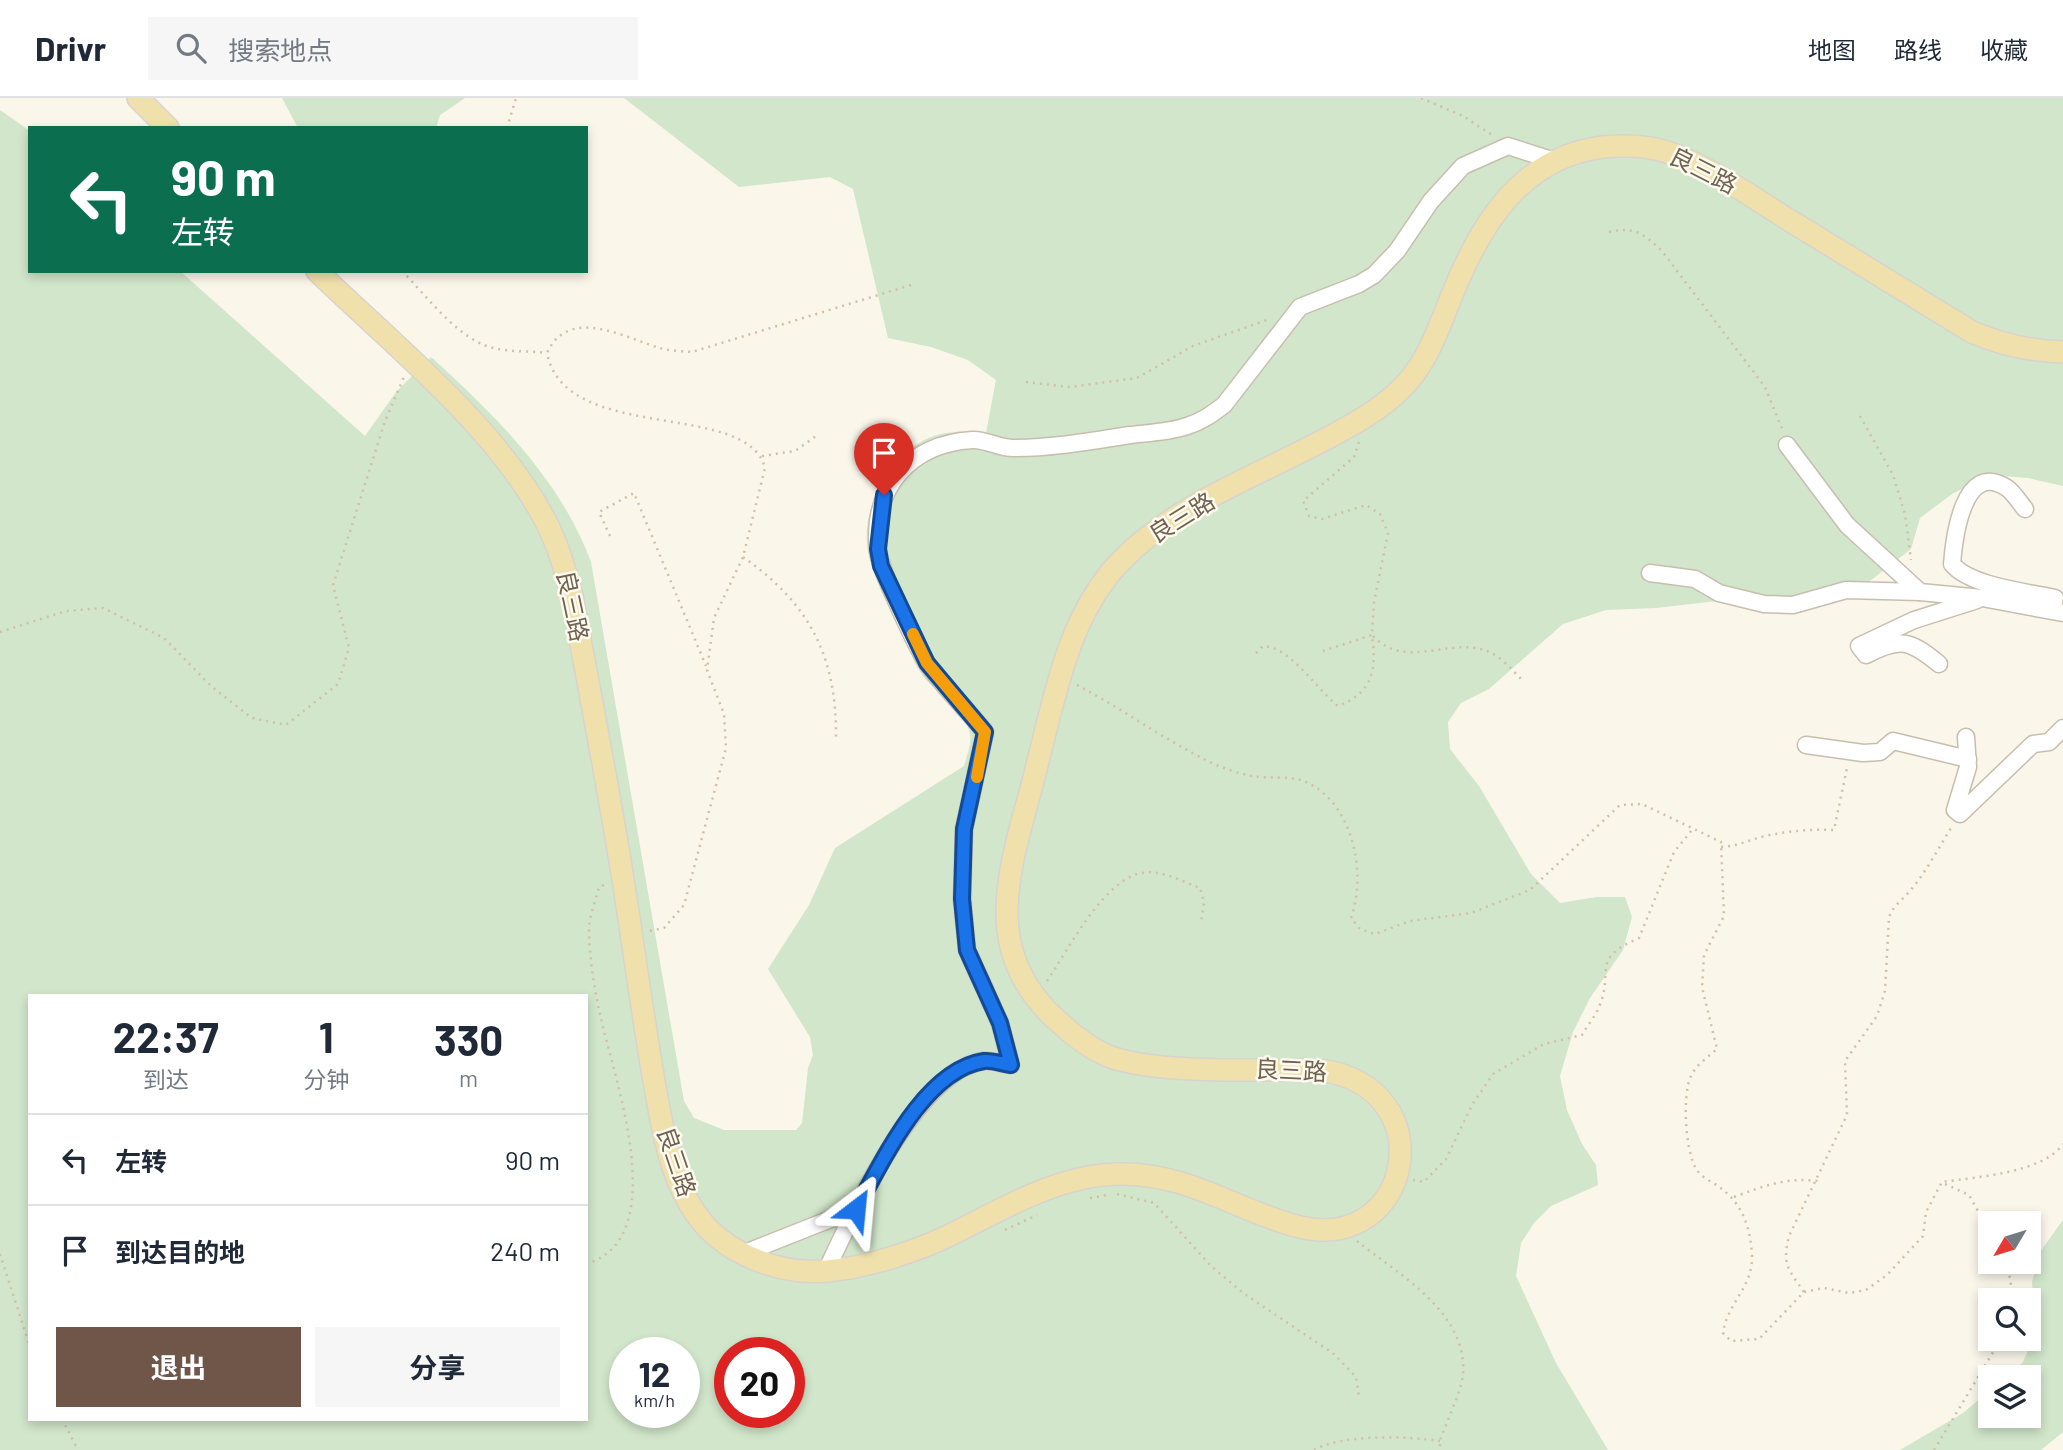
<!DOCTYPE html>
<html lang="zh">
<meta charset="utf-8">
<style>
body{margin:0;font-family:Barlow,"Noto Sans SC",sans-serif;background:#f6f6f7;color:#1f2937;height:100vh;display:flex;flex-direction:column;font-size:26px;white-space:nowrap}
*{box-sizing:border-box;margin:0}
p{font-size:23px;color:#747a83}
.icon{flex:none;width:38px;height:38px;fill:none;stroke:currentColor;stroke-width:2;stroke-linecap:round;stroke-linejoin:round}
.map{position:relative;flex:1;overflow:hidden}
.panel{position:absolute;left:28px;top:896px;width:560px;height:427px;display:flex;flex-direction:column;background:#fff;border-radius:0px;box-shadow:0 4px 10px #0003}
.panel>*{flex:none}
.top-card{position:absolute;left:28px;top:28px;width:560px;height:147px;border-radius:0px;box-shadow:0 4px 10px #0003;background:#0b6e4f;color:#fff;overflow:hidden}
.needle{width:46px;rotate:232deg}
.fabs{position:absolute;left:1978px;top:1113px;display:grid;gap:14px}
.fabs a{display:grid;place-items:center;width:63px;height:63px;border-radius:0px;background:#fff;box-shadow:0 4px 10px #0003;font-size:35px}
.speed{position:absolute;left:609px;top:1239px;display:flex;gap:14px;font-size:35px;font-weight:700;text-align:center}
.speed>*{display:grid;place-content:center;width:91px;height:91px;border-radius:50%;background:#fff;box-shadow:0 4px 10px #0003;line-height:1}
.speed small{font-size:18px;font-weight:400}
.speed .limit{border:10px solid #d22;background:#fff;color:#111}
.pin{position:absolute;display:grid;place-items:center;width:60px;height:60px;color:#fff;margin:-72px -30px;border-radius:50% 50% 50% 0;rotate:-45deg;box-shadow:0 0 7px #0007}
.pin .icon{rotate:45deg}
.me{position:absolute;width:77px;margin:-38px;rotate:29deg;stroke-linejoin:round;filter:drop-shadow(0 0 5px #0008)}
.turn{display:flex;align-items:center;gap:24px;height:147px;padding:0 28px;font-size:32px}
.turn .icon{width:91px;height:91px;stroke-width:2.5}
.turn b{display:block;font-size:49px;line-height:60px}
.eta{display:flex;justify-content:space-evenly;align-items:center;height:119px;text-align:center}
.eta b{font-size:42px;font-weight:700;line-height:49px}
.primary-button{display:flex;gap:14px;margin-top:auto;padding:14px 28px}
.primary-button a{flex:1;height:80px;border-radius:0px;background:#705649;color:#fff;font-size:28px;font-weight:700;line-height:80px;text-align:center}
.primary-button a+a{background:#f6f6f7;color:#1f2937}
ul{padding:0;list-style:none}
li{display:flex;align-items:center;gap:21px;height:91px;padding:0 28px;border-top:2px solid #e0e1e3}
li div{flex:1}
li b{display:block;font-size:26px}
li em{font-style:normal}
header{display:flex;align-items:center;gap:42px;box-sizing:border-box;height:98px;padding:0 35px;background:#fff;border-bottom:2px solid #e0e1e3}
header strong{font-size:33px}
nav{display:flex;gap:38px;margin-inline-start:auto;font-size:24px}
.search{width:490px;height:63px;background:#f6f6f7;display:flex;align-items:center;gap:18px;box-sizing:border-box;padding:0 24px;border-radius:0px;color:#747a83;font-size:26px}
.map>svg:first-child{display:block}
.green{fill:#d1e6ca;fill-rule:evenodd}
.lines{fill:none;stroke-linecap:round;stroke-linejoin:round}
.minor-casing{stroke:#c8beaf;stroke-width:19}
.major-casing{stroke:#d8d3ce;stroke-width:24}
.path{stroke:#d1bfa8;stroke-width:2.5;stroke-dasharray:2 5;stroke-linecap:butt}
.minor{stroke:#fff;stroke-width:16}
.major{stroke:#f0e1ac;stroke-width:21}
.route-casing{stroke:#114b97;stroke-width:18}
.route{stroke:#1a73e8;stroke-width:12}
.slow{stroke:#f59e0b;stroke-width:12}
.labels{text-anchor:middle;stroke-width:5;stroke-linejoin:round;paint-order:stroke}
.street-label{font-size:24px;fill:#726251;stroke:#fdfaf0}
</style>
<header>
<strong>Drivr</strong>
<div class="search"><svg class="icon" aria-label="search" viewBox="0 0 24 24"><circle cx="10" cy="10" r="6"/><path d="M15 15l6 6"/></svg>搜索地点</div>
<nav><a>地图</a><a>路线</a><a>收藏</a></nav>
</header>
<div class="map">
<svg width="2063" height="1352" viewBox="0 0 2063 1352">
<rect width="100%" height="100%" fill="#faf6ea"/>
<g class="green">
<path d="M 282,0 L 465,0 L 440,17 L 436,30 L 298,30 Z"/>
<path d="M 624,0 L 2063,0 L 2063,388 L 2028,380 L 1989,377 L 1952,396 L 1920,420 L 1911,451 L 1857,493 L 1813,504 L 1752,499 L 1656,510 L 1606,512 L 1563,526 L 1489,591 L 1461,605 L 1448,624 L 1450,651 L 1479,688 L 1531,776 L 1560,805 L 1597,799 L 1625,799 L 1632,819 L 1623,852 L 1590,900 L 1573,934 L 1560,978 L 1567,1012 L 1582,1046 L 1596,1067 L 1598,1087 L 1551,1108 L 1534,1125 L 1521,1145 L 1516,1178 L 1556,1265 L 1608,1352 L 0,1352 L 0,12 L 30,33 L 30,173 L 180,173 L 365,338 L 396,294 L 431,259 C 494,316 561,382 591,464 L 684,1003 L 694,1020 L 724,1032 L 796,1032 L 802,1025 L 808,970 L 813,957 L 810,939 L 768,871 L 809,807 L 835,750 L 964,668 C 967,657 973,643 969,632 C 962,610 934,594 921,575 C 912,562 908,546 901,532 C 879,488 854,451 874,402 C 879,390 882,378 891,369 C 922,336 942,331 986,335 L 996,282 L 968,262 L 931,249 L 888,240 L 853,91 L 830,79 L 739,89 ZM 30,898 L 586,898 L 586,1321 L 30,1321 ZM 625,1255 L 684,1255 L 684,1314 L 625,1314 ZM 730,1255 L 789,1255 L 789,1314 L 730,1314 Z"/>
<path d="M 2063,1122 L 2063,1334 L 2041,1352 L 1900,1352 L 1963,1315 L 1990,1292 L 1990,1318 L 2028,1318 L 2028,1279 L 2005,1279 L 2023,1264 L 2036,1233 L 2032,1184 L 2040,1154 Z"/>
</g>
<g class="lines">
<defs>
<g id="minor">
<path d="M 1787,347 L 1847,427 L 1920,494 L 1982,500 L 2063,515"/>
<path d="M 2025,411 C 2020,405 2014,395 2007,390 C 1963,361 1954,441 1952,466 C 1970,488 2027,494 2055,500 L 2052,512"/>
<path d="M 1650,475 L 1695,481 L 1719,495 L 1764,506 L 1793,507 L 1846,492 L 1920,494"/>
<path d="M 1939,566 C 1910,542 1900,539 1866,557 L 1859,548 L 1914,522 L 1977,502"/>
<path d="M 1966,639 L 1968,669 L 1955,712 L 1960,716 L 2033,646 L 2049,644 L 2063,630"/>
<path d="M 1806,647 L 1863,655 L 1880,654 L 1893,643 L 1968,661"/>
<path d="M 742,1156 L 856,1111"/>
<path d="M 826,1173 C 853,1116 917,972 984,963 C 992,962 1003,966 1011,967 L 1000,925 L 967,852 L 962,801 L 964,731 L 985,634 C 967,611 943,589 927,565 C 916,548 880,471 878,453 C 871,390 910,346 972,342 C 985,341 999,350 1013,350 C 1053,350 1091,343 1130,337 C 1148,335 1170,334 1187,328 C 1201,324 1212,316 1224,307 L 1300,209 L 1359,186 L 1374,177 L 1397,153 L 1431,103 L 1463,68 L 1508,48 L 1555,63"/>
</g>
<g id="major">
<path d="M 138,0 L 168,30"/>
<path d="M 317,173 C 394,248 495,327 545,422 C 558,446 565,472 572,498 C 589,590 607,682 622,775 C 633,844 642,914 654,983 C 662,1028 669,1078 696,1116 C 724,1156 779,1177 827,1173 C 865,1170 919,1153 954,1135 C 1006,1109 1061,1076 1121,1076 C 1192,1076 1236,1113 1300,1129 C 1411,1156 1446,991 1321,972 C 1265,971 1157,977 1108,958 C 1086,949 1065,930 1048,914 C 1027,892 1011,863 1008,832 C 1002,778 1025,719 1037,667 C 1055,597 1069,516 1121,463 C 1174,408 1254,379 1320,344 C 1354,326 1386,310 1411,280 C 1431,255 1440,226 1452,197 C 1480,127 1521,59 1603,49 C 1624,47 1647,47 1667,54 C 1711,69 1750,98 1789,122 C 1850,159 1911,197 1972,234 C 2002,247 2030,253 2063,254"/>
</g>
</defs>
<use href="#minor" class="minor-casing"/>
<use href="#major" class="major-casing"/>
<g class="path">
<path d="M 1421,0 L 1463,18 L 1492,37"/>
<path d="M 507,30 L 516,0"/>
<path d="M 1609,134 C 1634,128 1644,136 1662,153 L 1765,289 L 1783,333"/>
<path d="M 402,173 C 428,199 460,245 498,251 C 514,254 531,253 547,255"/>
<path d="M 1026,284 L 1070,289 L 1137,280 L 1193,248 L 1267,222"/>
<path d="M 1860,318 L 1893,377 L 1905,416 L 1911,462"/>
<path d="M 1359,344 L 1354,359 L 1303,403 L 1309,418 L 1322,421 L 1366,407 L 1380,416 L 1388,435 L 1374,504 L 1372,537 C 1408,576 1455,533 1495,557 C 1505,563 1515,575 1523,583"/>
<path d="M 762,358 L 795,353 L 816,338"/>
<path d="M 610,438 L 599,414 L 634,395 L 706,568"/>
<path d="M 743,459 C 810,506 837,559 836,641"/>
<path d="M 0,534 L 66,513 L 103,510 L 164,540 L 212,589 L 252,620 L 286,627 L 338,586 L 349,550 L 333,487 L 385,323 L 404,279"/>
<path d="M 1256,555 L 1263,548 C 1292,550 1315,590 1338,608 C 1373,595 1377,571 1372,537 L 1323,553"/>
<path d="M 1077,587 C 1119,609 1159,638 1202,660 C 1216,668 1237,675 1252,678 C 1268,681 1291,677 1306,684 C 1353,705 1367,775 1351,820 L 1360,831 L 1375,836 L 1410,823 L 1471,815 L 1530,792 L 1620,707 L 1642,706 L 1721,744 L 1724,818 L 1704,857 L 1702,889 L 1717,951 C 1708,959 1696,967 1691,978 C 1682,996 1685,1055 1697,1072 C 1701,1079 1712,1084 1718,1088 C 1742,1105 1750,1127 1752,1157 C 1753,1190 1727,1205 1723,1235 L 1731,1243 L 1759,1241 L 1804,1194 L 1824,1190 L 1849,1195 L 1866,1192 L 1887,1177 L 1923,1138 L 1926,1114 L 1942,1084 C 1976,1079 2043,1075 2063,1046"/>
<path d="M 1721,749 C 1738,748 1749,742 1765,738 C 1788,733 1811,731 1834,732 L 1847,670"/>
<path d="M 650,833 L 664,830 L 684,807 L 726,650 L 724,616 L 707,572 L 714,520 L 743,459 L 765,370 C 747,301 565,347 547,255 C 569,207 625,240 660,250 C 670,253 682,253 692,254 L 911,187"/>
<path d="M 1047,883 C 1068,852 1104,781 1142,775 C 1161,771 1183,784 1200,790 L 1204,804 L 1201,826"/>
<path d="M 1413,1082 L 1424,1084 L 1446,1061 L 1472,1007 L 1493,976 L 1544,946 L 1582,937 C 1587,928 1595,919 1599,909 C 1615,871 1589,862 1639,840 L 1674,754 L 1692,732"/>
<path d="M 1945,1086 L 1969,1097 L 1990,1135"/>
<path d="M 1117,1096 L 1154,1105 L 1211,1168 L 1243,1195 L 1334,1256 L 1356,1279 L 1359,1299"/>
<path d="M 1734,1099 C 1763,1088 1787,1079 1818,1083"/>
<path d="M 1090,1100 L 1107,1097"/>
<path d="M 1005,1132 L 1037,1117"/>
<path d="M 1357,1143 C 1398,1176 1468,1214 1463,1277 C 1461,1295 1446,1324 1440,1343 L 1440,1352"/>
<path d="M 0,1156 L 30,1249"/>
<path d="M 2007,1164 L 2012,1193 L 2010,1202"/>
<path d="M 586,1166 C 675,1140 612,975 600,916 C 594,890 589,857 589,831 C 589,818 596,802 599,789 L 604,787"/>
<path d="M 1804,1194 C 1788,1171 1782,1167 1789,1138 L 1847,1017 L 1845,963 L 1877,918 L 1885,893 L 1889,819 C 1894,807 1902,802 1910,793 C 1926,774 1938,751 1951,730"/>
<path d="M 62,1321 L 78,1352"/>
<path d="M 1314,1352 C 1342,1336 1407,1338 1440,1343"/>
<path d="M 1934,1352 L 2001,1241"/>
</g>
<use href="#minor" class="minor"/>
<use href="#major" class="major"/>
</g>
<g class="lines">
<defs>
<path id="route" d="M 856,1111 C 883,1063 924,972 984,963 C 992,962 1003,966 1011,967 L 1000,925 L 967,852 L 962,801 L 964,731 L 985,634 L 927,565 L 881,468 L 878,451 L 884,397"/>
</defs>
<use href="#route" class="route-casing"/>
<use href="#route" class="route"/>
<path class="slow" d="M 913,536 L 927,565 L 985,634 L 977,679"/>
</g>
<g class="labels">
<g class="street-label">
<text transform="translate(1703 73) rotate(27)" y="8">良三路</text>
<text transform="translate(1182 420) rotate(-32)" y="8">良三路</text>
<text transform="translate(572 508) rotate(78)" y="8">良三路</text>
<text transform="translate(1291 973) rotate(3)" y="8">良三路</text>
<text transform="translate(676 1064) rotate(71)" y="8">良三路</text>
</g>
</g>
</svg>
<div class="fabs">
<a><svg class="needle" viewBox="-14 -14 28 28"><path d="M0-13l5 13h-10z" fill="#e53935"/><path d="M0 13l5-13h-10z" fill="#747a83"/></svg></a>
<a><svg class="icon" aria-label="search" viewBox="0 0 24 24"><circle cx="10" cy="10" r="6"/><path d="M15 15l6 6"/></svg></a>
<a><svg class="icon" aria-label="layers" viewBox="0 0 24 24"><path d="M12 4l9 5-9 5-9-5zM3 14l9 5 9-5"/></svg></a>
</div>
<div class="speed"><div>12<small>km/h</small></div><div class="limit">20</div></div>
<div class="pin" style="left:884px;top:397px;background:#d93025"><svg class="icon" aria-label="arrive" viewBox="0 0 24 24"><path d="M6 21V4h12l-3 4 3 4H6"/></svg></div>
<svg class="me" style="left:856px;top:1111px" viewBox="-20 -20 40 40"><path d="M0-17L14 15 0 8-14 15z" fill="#1a73e8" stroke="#fff" stroke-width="4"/></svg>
<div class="top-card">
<div class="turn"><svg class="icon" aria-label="left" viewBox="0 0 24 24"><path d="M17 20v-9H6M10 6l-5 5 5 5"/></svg><div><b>90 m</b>左转</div></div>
</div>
<section class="panel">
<div class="eta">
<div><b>22:37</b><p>到达</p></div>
<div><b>1</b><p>分钟</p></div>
<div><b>330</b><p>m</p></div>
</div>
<ul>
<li><svg class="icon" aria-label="left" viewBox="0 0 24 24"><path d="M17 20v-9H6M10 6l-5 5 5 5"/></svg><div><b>左转</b></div><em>90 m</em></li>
<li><svg class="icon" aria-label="arrive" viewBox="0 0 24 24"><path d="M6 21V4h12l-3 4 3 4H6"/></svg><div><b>到达目的地</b></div><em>240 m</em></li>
</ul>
<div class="primary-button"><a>退出</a><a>分享</a></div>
</section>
</div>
